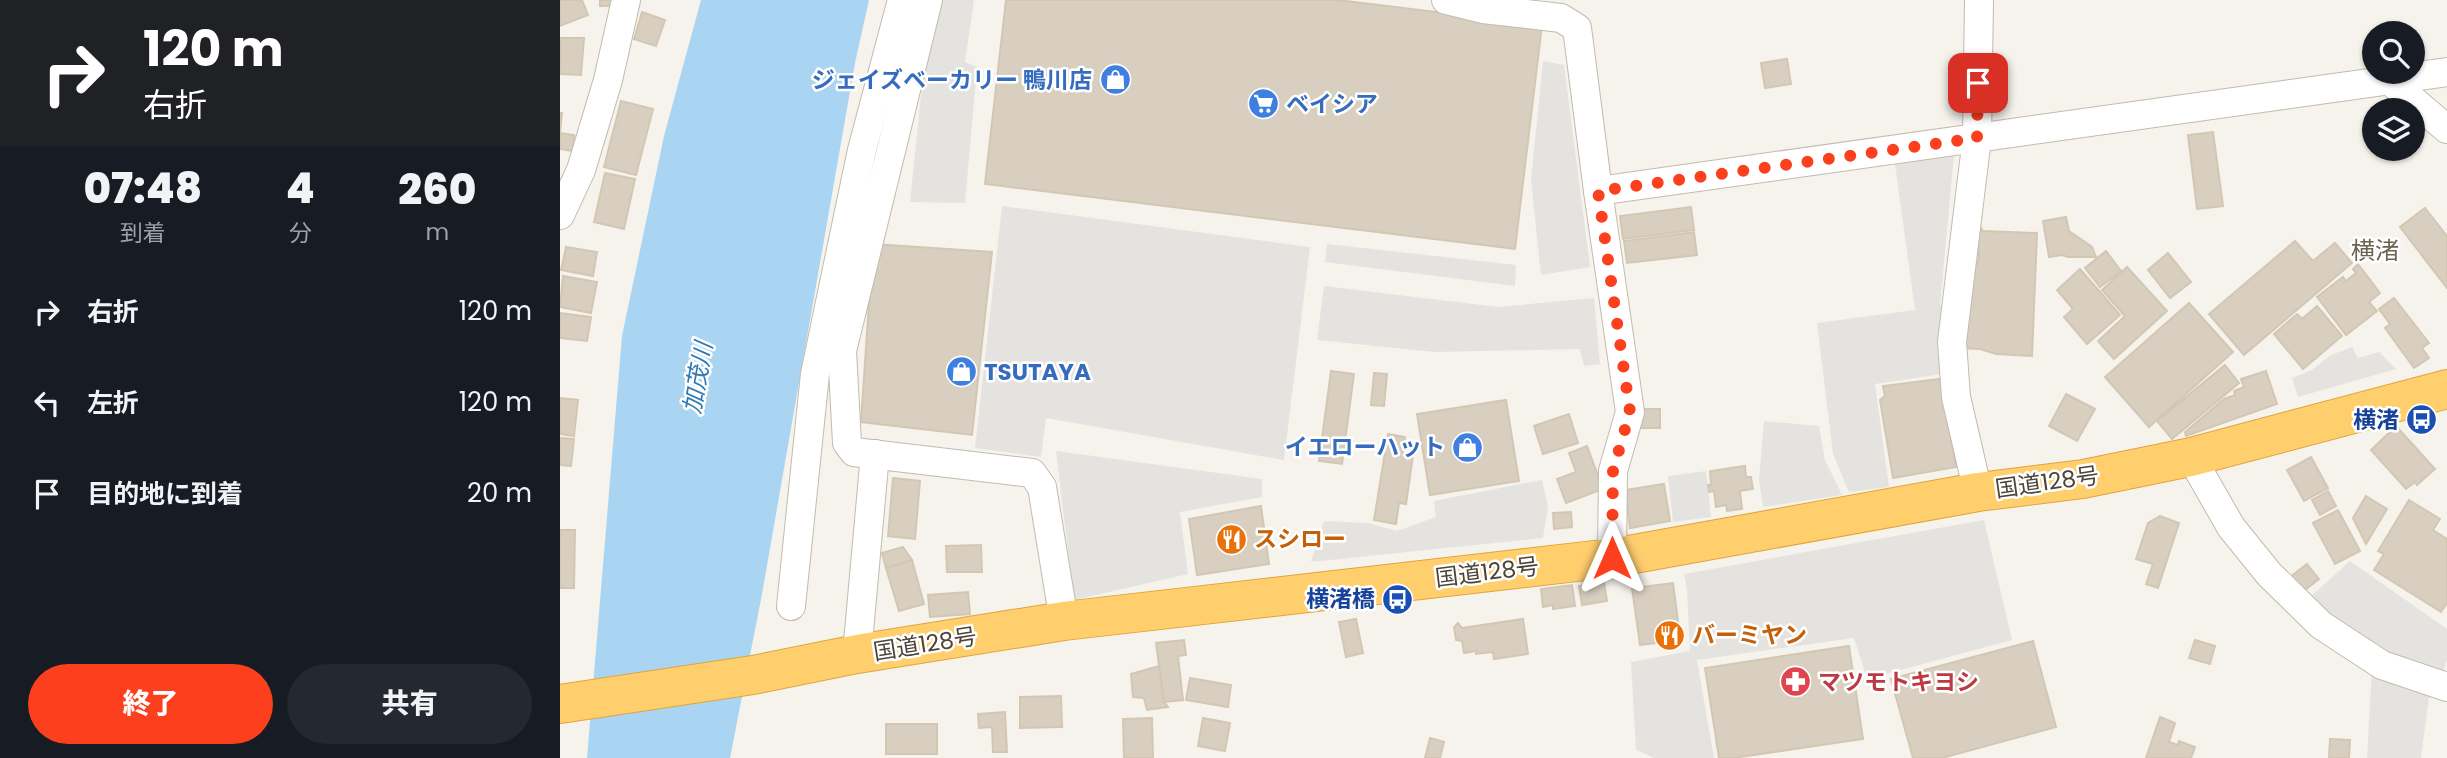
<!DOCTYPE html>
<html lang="ja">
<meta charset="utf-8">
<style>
body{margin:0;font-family:Poppins,"Noto Sans JP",sans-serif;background:#242831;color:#f1f3f6;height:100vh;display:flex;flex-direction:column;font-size:26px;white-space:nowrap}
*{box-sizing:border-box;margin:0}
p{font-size:23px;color:#9ea1a6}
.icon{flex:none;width:38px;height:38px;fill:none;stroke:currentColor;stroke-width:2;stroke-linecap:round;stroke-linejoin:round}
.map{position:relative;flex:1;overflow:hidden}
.panel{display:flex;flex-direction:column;background:#171b24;width:560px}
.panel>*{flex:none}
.top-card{background:#202124;color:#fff;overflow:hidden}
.controls{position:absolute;left:1802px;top:21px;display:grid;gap:14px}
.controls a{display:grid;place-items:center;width:63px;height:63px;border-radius:50%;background:#171b24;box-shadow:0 2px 5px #0004;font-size:35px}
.pin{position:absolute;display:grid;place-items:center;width:60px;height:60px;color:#fff;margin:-30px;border-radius:14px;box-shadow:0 4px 10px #0006}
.me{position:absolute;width:77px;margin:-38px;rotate:0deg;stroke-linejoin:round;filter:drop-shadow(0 0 5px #0008)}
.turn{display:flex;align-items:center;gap:24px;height:147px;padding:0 28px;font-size:32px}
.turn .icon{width:91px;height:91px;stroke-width:2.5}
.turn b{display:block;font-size:49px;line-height:60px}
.eta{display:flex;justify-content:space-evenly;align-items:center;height:119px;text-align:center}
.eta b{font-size:42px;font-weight:800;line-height:49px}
.action{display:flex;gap:14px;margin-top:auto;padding:14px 28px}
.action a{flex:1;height:80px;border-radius:42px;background:#fc3f1d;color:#fff;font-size:28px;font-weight:800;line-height:80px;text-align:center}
.action a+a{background:#242831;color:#f1f3f6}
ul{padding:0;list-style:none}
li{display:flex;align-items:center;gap:21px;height:91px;padding:0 28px}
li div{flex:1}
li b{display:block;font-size:26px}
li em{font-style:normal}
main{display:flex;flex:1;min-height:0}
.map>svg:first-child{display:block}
.parking{fill:#e5e3e0}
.water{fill:#a9d4f2}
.building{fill:#d8cfc1;stroke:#d3c7b4;stroke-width:2}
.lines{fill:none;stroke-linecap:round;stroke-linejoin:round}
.minor-casing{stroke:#c2bbae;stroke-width:30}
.highway-casing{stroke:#e0a43c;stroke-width:40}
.minor{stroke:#fff;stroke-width:28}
.highway{stroke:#ffcf6e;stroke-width:38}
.route{stroke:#fc3f1d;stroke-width:12;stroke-dasharray:0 21.6}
.labels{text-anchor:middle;stroke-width:5;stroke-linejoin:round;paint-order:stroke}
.shop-label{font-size:23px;font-weight:bold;fill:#366cbe;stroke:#fff;text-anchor:end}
.transit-label{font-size:23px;font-weight:bold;fill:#164399;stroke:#fff;text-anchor:end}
.street-label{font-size:23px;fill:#4b4439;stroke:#fff}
.food-label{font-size:23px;font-weight:bold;fill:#c56008;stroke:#fff;text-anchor:start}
.health-label{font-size:23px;font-weight:bold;fill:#be3a42;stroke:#fff;text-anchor:start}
.neighbourhood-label{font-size:24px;fill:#6e6250;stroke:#fff}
.water-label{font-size:24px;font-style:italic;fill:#2e7ab2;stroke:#fff}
</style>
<main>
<section class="panel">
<div class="top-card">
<div class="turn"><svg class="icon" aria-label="right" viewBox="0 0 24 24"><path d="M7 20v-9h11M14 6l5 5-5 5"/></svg><div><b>120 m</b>右折</div></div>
</div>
<div class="eta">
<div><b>07:48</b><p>到着</p></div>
<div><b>4</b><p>分</p></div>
<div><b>260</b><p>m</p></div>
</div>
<ul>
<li><svg class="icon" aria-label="right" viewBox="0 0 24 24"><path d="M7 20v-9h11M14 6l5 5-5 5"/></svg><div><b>右折</b></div><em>120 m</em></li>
<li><svg class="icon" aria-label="left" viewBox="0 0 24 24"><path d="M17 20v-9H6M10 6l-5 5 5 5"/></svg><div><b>左折</b></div><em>120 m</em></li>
<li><svg class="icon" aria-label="arrive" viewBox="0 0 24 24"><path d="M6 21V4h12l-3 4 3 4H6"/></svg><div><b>目的地に到着</b></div><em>20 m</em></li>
</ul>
<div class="action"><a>終了</a><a>共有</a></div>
</section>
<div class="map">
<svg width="1887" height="758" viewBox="0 0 1887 758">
<rect width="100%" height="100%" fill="#f6f3ec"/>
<g class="parking">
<path d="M 383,0 L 414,0 L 405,62 L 417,67 L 405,203 L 350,202 L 365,56 Z"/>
<path d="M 983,61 L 1004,65 L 1030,267 L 981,275 L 971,180 Z"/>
<path d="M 1394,155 L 1380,305 L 1390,306 L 1389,373 L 1315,384 L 1329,487 L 1289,492 L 1273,454 L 1257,323 L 1355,310 L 1335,164 Z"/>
<path d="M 442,206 L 750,247 L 724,460 L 486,418 L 481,457 L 415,448 Z"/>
<path d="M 767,244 L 956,265 L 955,286 L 765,262 Z"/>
<path d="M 764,286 L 938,307 L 1034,298 L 1040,364 L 1024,366 L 1020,349 L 875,352 L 757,340 Z"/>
<path d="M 1792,347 L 1798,358 L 1819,352 L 1836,369 L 1738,397 L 1732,378 L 1752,370 L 1771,355 Z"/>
<path d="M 1204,421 L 1259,426 L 1265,460 L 1282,495 L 1203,507 L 1199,480 Z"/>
<path d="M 496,451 L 702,479 L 702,497 L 620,512 L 628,574 L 514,600 Z"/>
<path d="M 1146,471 L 1151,517 L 1113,522 L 1108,476 Z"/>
<path d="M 982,480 L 988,506 L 983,538 L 751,562 L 764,521 L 808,523 L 837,531 L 876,517 L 874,501 Z"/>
<path d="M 1424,520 L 1452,640 L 1307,679 L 1294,638 L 1137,660 L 1154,758 L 1094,758 L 1076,750 L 1071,662 L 1130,651 L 1127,590 L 1124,574 Z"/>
<path d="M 1790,561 L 1887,629 L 1887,660 L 1883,672 L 1844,662 L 1746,601 Z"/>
<path d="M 1812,668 L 1870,690 L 1861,758 L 1807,758 Z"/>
</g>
<path class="water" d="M 141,0 L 309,0 L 295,63 L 202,594 L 170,758 L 27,758 L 62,336 L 104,136 Z"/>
<g class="building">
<path d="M 0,0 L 22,0 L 28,15 L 0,26 Z"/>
<rect x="40" y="0" width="18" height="6"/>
<path d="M 446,0 L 778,0 L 982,25 L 955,249 L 425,184 Z"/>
<path d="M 82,12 L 105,20 L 96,46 L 74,39 Z"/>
<path d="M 1,38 L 24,38 L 21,75 L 0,74 Z"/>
<path d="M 1227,59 L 1231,84 L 1205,88 L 1201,63 Z"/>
<path d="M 61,101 L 93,109 L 76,175 L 44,167 Z"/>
<path d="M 0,113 L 2,113 L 0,133 L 14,135 L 13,151 L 0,149 Z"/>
<path d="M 1653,132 L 1663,206 L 1637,209 L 1628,135 Z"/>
<path d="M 45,173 L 75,179 L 64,229 L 34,222 Z"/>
<path d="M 1131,207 L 1134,230 L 1063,239 L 1060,216 Z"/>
<path d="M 1865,208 L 1887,236 L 1887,288 L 1840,227 Z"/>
<path d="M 1506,217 L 1509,231 L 1532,247 L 1536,257 L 1508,257 L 1502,255 L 1489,257 L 1483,221 Z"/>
<path d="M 1409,227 L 1421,228 L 1423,231 L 1477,233 L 1472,356 L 1436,354 L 1420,349 L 1398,348 L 1407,263 L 1418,264 L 1419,251 L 1408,250 Z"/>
<path d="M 1134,232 L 1137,255 L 1067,263 L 1064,241 Z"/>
<path d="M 1735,241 L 1753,261 L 1775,243 L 1792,263 L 1684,355 L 1649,314 Z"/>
<path d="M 313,244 L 432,252 L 412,435 L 301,422 Z"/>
<path d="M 6,247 L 37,252 L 33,276 L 1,270 Z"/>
<path d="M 1546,251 L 1561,271 L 1540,287 L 1525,268 Z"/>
<path d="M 1608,253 L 1631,282 L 1610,298 L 1588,270 Z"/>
<path d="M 1798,264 L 1820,293 L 1809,302 L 1817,311 L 1786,335 L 1757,297 L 1783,277 L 1786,281 L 1796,273 L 1793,269 Z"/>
<path d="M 1567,267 L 1607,311 L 1554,359 L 1538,341 L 1565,316 L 1542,290 Z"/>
<path d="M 1520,269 L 1560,315 L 1527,344 L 1504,317 L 1513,309 L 1497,290 Z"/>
<path d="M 3,276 L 37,282 L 31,313 L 0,307 Z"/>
<path d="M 1834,298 L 1869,343 L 1862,348 L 1869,358 L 1854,368 L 1825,328 L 1830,324 L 1819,309 Z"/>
<path d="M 1629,303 L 1673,352 L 1589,427 L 1545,377 Z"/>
<path d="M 1757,306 L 1782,336 L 1743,369 L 1714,334 L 1737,314 L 1742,319 Z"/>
<path d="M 0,313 L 31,317 L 27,341 L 0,338 Z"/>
<path d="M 1665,365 L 1679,383 L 1612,439 L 1597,421 Z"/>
<path d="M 771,371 L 794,374 L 782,464 L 759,461 Z"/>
<path d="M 1706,371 L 1717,404 L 1626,436 L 1625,432 L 1664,399 L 1675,395 L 1674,391 L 1684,387 L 1681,379 Z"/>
<path d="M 814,373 L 827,374 L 824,406 L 811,405 Z"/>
<path d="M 1387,378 L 1383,394 L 1396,467 L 1333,478 L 1320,400 L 1325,396 L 1323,386 Z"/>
<path d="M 1506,394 L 1535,409 L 1517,441 L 1489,426 Z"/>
<path d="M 0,398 L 18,400 L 14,436 L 0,434 Z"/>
<path d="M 946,400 L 959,481 L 870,495 L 857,414 Z"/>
<rect x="1080" y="409" width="20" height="19"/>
<path d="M 1009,414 L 1018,443 L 983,454 L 974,426 Z"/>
<path d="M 1836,426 L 1875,469 L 1857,485 L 1855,482 L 1846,489 L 1811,450 Z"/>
<path d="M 828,434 L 845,437 L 843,453 L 853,455 L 846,504 L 839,503 L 836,524 L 814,520 Z"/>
<path d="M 0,438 L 14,439 L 11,466 L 0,465 Z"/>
<path d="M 1027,446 L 1043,489 L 1006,503 L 997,479 L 1016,472 L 1009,453 Z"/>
<path d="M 1751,457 L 1768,488 L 1744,501 L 1727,470 Z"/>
<path d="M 1185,466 L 1186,477 L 1191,477 L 1193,489 L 1180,491 L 1182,509 L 1167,511 L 1166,505 L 1156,507 L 1154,491 L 1149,492 L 1148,485 L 1151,485 L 1150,471 Z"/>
<path d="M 333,478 L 360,481 L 355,539 L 328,536 Z"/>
<path d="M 1104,484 L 1110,521 L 1070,528 L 1065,490 Z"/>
<path d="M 1768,491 L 1776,506 L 1760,515 L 1752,500 Z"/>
<path d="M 1806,496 L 1827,509 L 1806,544 L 1793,518 Z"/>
<path d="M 1849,500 L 1880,519 L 1873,530 L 1887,539 L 1887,603 L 1881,612 L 1814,570 L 1824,554 L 1818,551 Z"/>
<path d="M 701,506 L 709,564 L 637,575 L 629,519 Z"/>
<path d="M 1778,510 L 1800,551 L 1775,564 L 1753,523 Z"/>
<path d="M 1011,512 L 1012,527 L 994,529 L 993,513 Z"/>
<path d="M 1600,516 L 1619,523 L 1598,588 L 1586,584 L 1593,564 L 1576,559 L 1588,523 Z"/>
<path d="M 0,530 L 15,530 L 14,588 L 0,588 Z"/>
<path d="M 421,545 L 422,572 L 387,572 L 386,546 Z"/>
<path d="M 343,547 L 352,560 L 326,568 L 322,553 Z"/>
<path d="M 352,560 L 364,604 L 339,611 L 326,568 Z"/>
<path d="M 1747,564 L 1759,579 L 1737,596 L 1725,581 Z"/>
<path d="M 1044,583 L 1047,601 L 1022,605 L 1019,586 Z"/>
<path d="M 1113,583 L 1121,645 L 1106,647 L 1105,642 L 1080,645 L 1072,588 Z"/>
<path d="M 1012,585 L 1015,606 L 993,609 L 993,605 L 983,607 L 981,589 Z"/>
<path d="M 408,592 L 410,614 L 370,617 L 368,595 Z"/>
<path d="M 796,619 L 803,653 L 786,657 L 779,622 Z"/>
<path d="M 963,619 L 968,654 L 934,659 L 933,652 L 916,654 L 916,651 L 904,653 L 902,641 L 896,640 L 894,627 L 898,623 L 902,628 Z"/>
<path d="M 624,640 L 626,655 L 618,656 L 623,700 L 604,702 L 596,643 Z"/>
<path d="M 1635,640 L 1655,646 L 1650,664 L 1629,658 Z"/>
<path d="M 1473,641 L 1496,727 L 1382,758 L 1353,758 L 1331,679 Z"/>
<path d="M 1289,646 L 1303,739 L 1173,758 L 1159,758 L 1145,668 Z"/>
<path d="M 599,666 L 604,702 L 608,707 L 587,710 L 584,698 L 573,697 L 571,674 Z"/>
<path d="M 630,678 L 671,685 L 668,707 L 626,700 Z"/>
<path d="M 501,696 L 502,727 L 460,728 L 460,697 Z"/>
<path d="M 445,712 L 447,752 L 433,752 L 432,727 L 419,728 L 418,714 Z"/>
<path d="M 1600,717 L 1615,723 L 1609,742 L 1618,745 L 1619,741 L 1635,747 L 1631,758 L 1586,758 Z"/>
<path d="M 592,718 L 593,758 L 564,758 L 563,719 Z"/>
<path d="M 643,718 L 670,723 L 665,751 L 638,746 Z"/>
<rect x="326" y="724" width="51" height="30"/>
<path d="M 870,738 L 884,742 L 880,758 L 865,758 Z"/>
<path d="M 1770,739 L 1790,740 L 1789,758 L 1769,758 Z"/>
</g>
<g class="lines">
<defs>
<g id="minor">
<path d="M 368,0 L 282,351 L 287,443 L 294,452 L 472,473 L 482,487 L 504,621"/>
<path d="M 886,0 L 923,9 L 1001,18 L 1017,28 L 1038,191 L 1070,412 L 1053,471 L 1052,558"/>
<path d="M 1830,81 L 1887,129"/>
<path d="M 1038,191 L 1887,72"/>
<path d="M 0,215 L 21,170 L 48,80 L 66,0"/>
<path d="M 1631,457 L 1671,527 L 1709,574 L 1761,625 L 1822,665 L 1887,687"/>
<path d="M 1418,492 L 1396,397 L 1392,342 L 1417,138 L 1419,0"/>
<path d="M 231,606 L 255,374 L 302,150 L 342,0"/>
<path d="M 297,654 L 315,454"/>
</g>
<path id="highway" d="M 0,704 L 193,675 L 297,654 L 504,621 L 1052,558 L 1418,492 L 1523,479 L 1631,457 L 1887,389"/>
</defs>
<use href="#minor" class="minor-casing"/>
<use href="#highway" class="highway-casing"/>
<use href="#minor" class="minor"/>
<use href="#highway" class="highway"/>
</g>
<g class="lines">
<path class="route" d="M 1052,558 L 1053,471 L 1070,412 L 1038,191 L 1417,138 L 1418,83"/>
</g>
<defs>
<symbol id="shop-disc" viewBox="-11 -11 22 22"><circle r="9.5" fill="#3f7fe0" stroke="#fff"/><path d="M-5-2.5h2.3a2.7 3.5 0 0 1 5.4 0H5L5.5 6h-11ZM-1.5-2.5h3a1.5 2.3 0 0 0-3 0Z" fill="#fff"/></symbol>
<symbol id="supermarket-disc" viewBox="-11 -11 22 22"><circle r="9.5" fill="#3f7fe0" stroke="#fff"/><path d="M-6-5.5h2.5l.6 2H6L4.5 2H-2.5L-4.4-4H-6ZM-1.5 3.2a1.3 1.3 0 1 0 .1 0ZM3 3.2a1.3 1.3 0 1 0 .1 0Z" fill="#fff"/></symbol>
<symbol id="bus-disc" viewBox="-11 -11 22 22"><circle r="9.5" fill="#1a4fb4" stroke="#fff"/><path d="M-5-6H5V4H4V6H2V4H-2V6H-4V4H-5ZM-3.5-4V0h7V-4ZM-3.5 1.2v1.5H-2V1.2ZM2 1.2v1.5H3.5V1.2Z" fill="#fff"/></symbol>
<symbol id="restaurant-disc" viewBox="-11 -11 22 22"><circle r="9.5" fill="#e8710a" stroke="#fff"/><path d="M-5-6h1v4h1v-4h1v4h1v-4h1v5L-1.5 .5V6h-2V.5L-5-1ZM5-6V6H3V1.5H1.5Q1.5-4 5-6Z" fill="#fff"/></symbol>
<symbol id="pharmacy-disc" viewBox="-11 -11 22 22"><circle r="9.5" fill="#e0444e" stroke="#fff"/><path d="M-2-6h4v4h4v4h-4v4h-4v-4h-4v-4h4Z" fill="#fff"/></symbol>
</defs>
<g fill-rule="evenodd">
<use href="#shop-disc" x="538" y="62" width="35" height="35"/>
<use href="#supermarket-disc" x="686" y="86" width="35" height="35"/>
<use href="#shop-disc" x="384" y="354" width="35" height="35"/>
<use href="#bus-disc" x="1844" y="402" width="35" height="35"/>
<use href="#shop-disc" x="890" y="430" width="35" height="35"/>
<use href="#restaurant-disc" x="654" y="522" width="35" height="35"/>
<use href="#bus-disc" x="820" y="582" width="35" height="35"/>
<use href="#restaurant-disc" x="1092" y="618" width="35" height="35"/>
<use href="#pharmacy-disc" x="1218" y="664" width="35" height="35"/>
</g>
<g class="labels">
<g class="shop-label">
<text x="532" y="88">ジェイズベーカリー 鴨川店</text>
<text x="726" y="112" text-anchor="start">ベイシア</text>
<text x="424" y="380" text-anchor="start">TSUTAYA</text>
<text x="885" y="455">イエローハット</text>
</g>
<g class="transit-label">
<text x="1839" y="428">横渚</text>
<text x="815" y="607">横渚橋</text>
</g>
<g class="street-label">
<text transform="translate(1487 482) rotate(-8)" y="8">国道128号</text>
<text transform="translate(927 572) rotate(-7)" y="8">国道128号</text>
<text transform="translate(365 644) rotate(-9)" y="8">国道128号</text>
</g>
<g class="food-label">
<text x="694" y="547">スシロー</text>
<text x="1132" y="643">バーミヤン</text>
</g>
<g class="health-label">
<text x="1258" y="690">マツモトキヨシ</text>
</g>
<g class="neighbourhood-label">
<text x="1815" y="259">横渚</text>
</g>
<g class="water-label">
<text transform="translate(138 378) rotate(-80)" y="8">加茂川</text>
</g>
</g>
</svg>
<div class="controls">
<a><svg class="icon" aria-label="search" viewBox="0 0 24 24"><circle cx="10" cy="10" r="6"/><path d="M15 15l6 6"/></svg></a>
<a><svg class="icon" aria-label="layers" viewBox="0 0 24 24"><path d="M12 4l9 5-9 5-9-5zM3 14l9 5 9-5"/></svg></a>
</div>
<div class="pin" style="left:1418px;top:83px;background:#d93025"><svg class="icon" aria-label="arrive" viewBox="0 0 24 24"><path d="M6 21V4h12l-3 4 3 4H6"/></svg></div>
<svg class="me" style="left:1052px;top:558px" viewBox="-20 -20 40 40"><path d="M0-17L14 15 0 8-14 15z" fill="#fc3f1d" stroke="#fff" stroke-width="4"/></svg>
</div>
</main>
